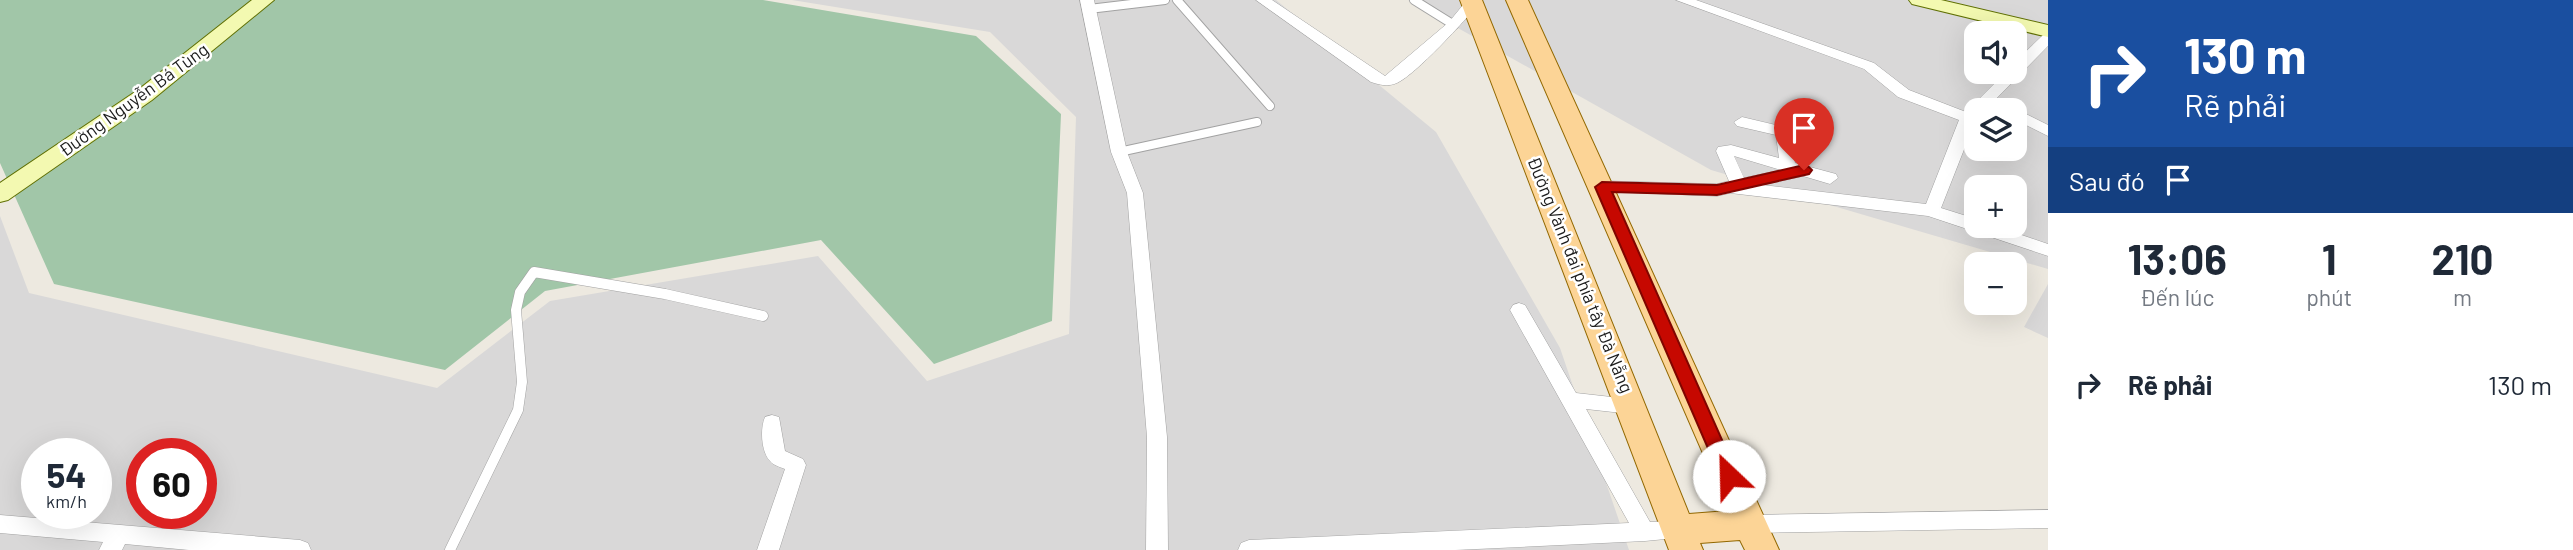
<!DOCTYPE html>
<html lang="vi">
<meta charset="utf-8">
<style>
body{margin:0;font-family:Barlow,sans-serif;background:#f2f2f3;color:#1f2937;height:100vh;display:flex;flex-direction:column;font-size:26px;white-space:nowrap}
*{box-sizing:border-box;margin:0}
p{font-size:23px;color:#747a83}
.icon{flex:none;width:38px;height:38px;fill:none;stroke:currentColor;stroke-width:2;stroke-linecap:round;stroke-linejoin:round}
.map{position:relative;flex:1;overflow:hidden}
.panel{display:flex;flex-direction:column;background:#fff;width:525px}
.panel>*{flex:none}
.hud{background:#1a4fa0;color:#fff;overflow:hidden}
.fabs{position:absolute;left:1964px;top:21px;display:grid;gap:14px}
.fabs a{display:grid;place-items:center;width:63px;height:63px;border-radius:14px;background:#fff;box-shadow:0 7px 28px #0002;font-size:35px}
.speed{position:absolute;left:21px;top:438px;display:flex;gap:14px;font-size:35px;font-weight:700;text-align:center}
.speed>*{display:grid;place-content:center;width:91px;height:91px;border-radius:50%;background:#fff;box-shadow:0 7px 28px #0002;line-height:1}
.speed small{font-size:18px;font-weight:400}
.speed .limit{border:10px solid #d22;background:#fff;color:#111}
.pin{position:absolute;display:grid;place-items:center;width:60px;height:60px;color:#fff;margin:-72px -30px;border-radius:50% 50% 50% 0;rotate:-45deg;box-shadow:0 0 7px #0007}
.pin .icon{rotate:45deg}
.me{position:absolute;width:77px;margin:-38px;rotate:336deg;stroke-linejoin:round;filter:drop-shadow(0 0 5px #0008)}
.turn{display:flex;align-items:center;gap:24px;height:147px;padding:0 21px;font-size:32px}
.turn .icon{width:91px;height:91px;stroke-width:2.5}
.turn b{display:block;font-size:49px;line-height:60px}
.then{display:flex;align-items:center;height:66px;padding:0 21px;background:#0003;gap:14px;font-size:26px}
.eta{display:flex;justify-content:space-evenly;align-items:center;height:119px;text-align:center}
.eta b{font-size:42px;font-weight:700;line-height:49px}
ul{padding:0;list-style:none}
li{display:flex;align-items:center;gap:21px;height:105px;padding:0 21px}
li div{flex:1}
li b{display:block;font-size:26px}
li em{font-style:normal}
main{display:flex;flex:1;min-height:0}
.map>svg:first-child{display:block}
.residential{fill:#d9d8d8;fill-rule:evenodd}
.cemetery{fill:#a1c6a8}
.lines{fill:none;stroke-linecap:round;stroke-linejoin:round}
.lane-far1-casing{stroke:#a2a2a2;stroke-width:10}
.lane-casing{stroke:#a2a2a2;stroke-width:11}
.street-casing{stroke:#a2a2a2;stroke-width:1}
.secondary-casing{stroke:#607004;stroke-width:2}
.primary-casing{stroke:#926800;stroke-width:2}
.lane-far1{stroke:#fff;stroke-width:8}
.lane{stroke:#fff;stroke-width:10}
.street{fill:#fff;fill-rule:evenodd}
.secondary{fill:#f3f9b1;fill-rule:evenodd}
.primary{fill:#fcd496;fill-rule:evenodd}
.route{fill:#c60800;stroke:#810500;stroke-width:2}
.labels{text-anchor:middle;stroke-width:5;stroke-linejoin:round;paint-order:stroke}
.street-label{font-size:18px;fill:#1b1b1b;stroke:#fff}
</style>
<main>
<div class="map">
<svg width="2048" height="550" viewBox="0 0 2048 550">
<rect width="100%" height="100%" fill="#ede9e0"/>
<g class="residential">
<path d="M 792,0 L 1276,0 L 1436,132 L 1560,348 L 1629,550 L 0,550 L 0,216 L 29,293 L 437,388 L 550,301 L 818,256 L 927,381 L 1069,334 L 1076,117 L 990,32 ZM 37,453 L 96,453 L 96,513 L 37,513 ZM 142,453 L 201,453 L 201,513 L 142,513 Z"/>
<path d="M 1408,0 L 2048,0 L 2048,269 L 1711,170 ZM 1976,33 L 2014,33 L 2014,72 L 1976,72 ZM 1976,110 L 2014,110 L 2014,149 L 1976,149 ZM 1976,187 L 2014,187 L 2014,226 L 1976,226 Z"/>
<path d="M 2048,284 L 2048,338 L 2024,327 Z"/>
</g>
<path class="cemetery" d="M 0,0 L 763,0 L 976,36 L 1061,114 L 1052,321 L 934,364 L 821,240 L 545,291 L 445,370 L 54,284 L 0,163 Z"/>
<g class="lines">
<defs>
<g id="lane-far1">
<path d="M 1177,0 L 1270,106"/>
<path d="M 1414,0 L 1454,25"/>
<path d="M 1089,9 L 1165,0"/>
<path d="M 1119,152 L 1257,122"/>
</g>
<path id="lane" d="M 450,550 L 518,410 L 522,382 L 516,310 L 520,292 L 534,272 L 665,294 L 763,316"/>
<g id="street">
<path d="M 1080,0 L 1094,0 L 1127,152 L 1143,193 L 1167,437 L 1168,550 L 1146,550 L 1147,437 L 1127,193 L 1111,152 Z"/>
<path d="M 1256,0 L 1272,0 L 1385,76 L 1449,22 L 1467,0 L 1477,0 L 1479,3 C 1466,20 1415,75 1397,83 C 1388,87 1380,85 1371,82 Z"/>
<path d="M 1676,0 L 1696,0 L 1874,63 L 1909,90 L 1966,112 L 2006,72 L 2014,72 L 2014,63 L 2043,35 L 2048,34 L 2048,46 L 1985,110 L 1976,110 L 1976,119 L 1941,208 L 1976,219 L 1976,226 L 1995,226 L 2048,244 L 2048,256 L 1928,216 L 1730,193 L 1717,196 L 1596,191 L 1594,187 L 1602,181 L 1717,184 L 1729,181 L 1716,151 L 1718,147 L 1731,145 L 1779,158 L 1776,135 L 1737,126 L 1734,122 L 1742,117 L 1788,128 L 1795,163 L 1836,174 L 1838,178 L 1830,184 L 1803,176 L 1762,185 L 1926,204 L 1959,120 L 1898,97 L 1864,69 ZM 1734,156 L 1781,170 L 1744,178 Z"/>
<path d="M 2014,108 L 2048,125 L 2048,136 L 2014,119 L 2014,110 L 2008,110 Z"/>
<path d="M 1519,303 L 1525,305 L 1576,393 L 1638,400 L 1641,406 L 1638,412 L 1631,414 L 1586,409 L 1650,522 L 1679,521 L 1686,523 L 1690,530 L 1686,537 L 1645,541 L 1455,550 L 1238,550 L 1241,543 L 1249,540 L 1629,523 L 1510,310 L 1513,305 Z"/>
<path d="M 772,415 L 779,417 L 785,451 L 803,459 L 806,465 L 779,550 L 757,550 L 785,469 C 780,467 773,465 770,461 C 761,452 760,428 765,417 Z"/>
<path d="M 2048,510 L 2048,528 L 1750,533 L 1743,531 L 1739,524 L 1743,517 L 1750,515 Z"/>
<path d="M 0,515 L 300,540 L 308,543 L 311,550 L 189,550 L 125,544 L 122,550 L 99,550 L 103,542 L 0,533 Z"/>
</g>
<g id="secondary">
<path d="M 252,0 L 274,0 L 152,100 L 8,200 L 0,202 L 0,183 L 138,90 Z"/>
<path d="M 1909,0 L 1941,0 L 2048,25 L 2048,37 L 1912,4 Z"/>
</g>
<path id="primary" d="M 1460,0 L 1482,0 L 1689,514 L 1728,511 L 1506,0 L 1528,0 L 1779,550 L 1745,550 L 1740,540 L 1700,543 L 1703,550 L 1669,550 Z"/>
</defs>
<use href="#lane-far1" class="lane-far1-casing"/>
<use href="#lane" class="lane-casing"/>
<use href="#street" class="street-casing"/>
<use href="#secondary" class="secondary-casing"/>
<use href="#primary" class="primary-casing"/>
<use href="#lane-far1" class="lane-far1"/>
<use href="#lane" class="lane"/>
<use href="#street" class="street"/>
<use href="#secondary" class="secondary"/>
<use href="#primary" class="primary"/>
</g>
<path class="route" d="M 1804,165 L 1809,167 L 1812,170 L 1809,174 L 1717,195 L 1612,192 L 1738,476 L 1736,481 L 1729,484 L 1722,481 L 1720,476 L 1595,187 L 1602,182 L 1717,185 Z"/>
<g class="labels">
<g class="street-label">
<text transform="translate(134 100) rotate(-36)" y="6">Đường Nguyễn Bá Tùng</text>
<text transform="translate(1580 275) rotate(68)" y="6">Đường Vành đai phía tây Đà Nẵng</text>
</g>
</g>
</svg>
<div class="fabs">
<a><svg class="icon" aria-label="sound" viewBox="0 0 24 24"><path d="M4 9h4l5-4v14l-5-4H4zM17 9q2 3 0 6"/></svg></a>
<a><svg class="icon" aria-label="layers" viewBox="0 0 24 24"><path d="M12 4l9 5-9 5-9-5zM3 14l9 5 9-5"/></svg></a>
<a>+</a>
<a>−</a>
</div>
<div class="speed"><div>54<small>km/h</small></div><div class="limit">60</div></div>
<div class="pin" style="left:1804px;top:170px;background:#d93025"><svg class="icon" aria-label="arrive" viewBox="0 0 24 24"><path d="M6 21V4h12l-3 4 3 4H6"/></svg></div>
<svg class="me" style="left:1729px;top:476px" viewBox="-20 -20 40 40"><circle r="19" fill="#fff"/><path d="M0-13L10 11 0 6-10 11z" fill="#c60800"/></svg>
</div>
<section class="panel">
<div class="hud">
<div class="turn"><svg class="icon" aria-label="right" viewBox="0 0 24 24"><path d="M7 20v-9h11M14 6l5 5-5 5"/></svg><div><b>130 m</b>Rẽ phải</div></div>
<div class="then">Sau đó<svg class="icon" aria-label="arrive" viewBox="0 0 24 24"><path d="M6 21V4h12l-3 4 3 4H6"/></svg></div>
</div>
<div class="eta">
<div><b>13:06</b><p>Đến lúc</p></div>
<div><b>1</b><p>phút</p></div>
<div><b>210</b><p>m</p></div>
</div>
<ul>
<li><svg class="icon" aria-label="right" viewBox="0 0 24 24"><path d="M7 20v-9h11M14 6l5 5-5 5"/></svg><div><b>Rẽ phải</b></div><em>130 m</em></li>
</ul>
</section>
</main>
